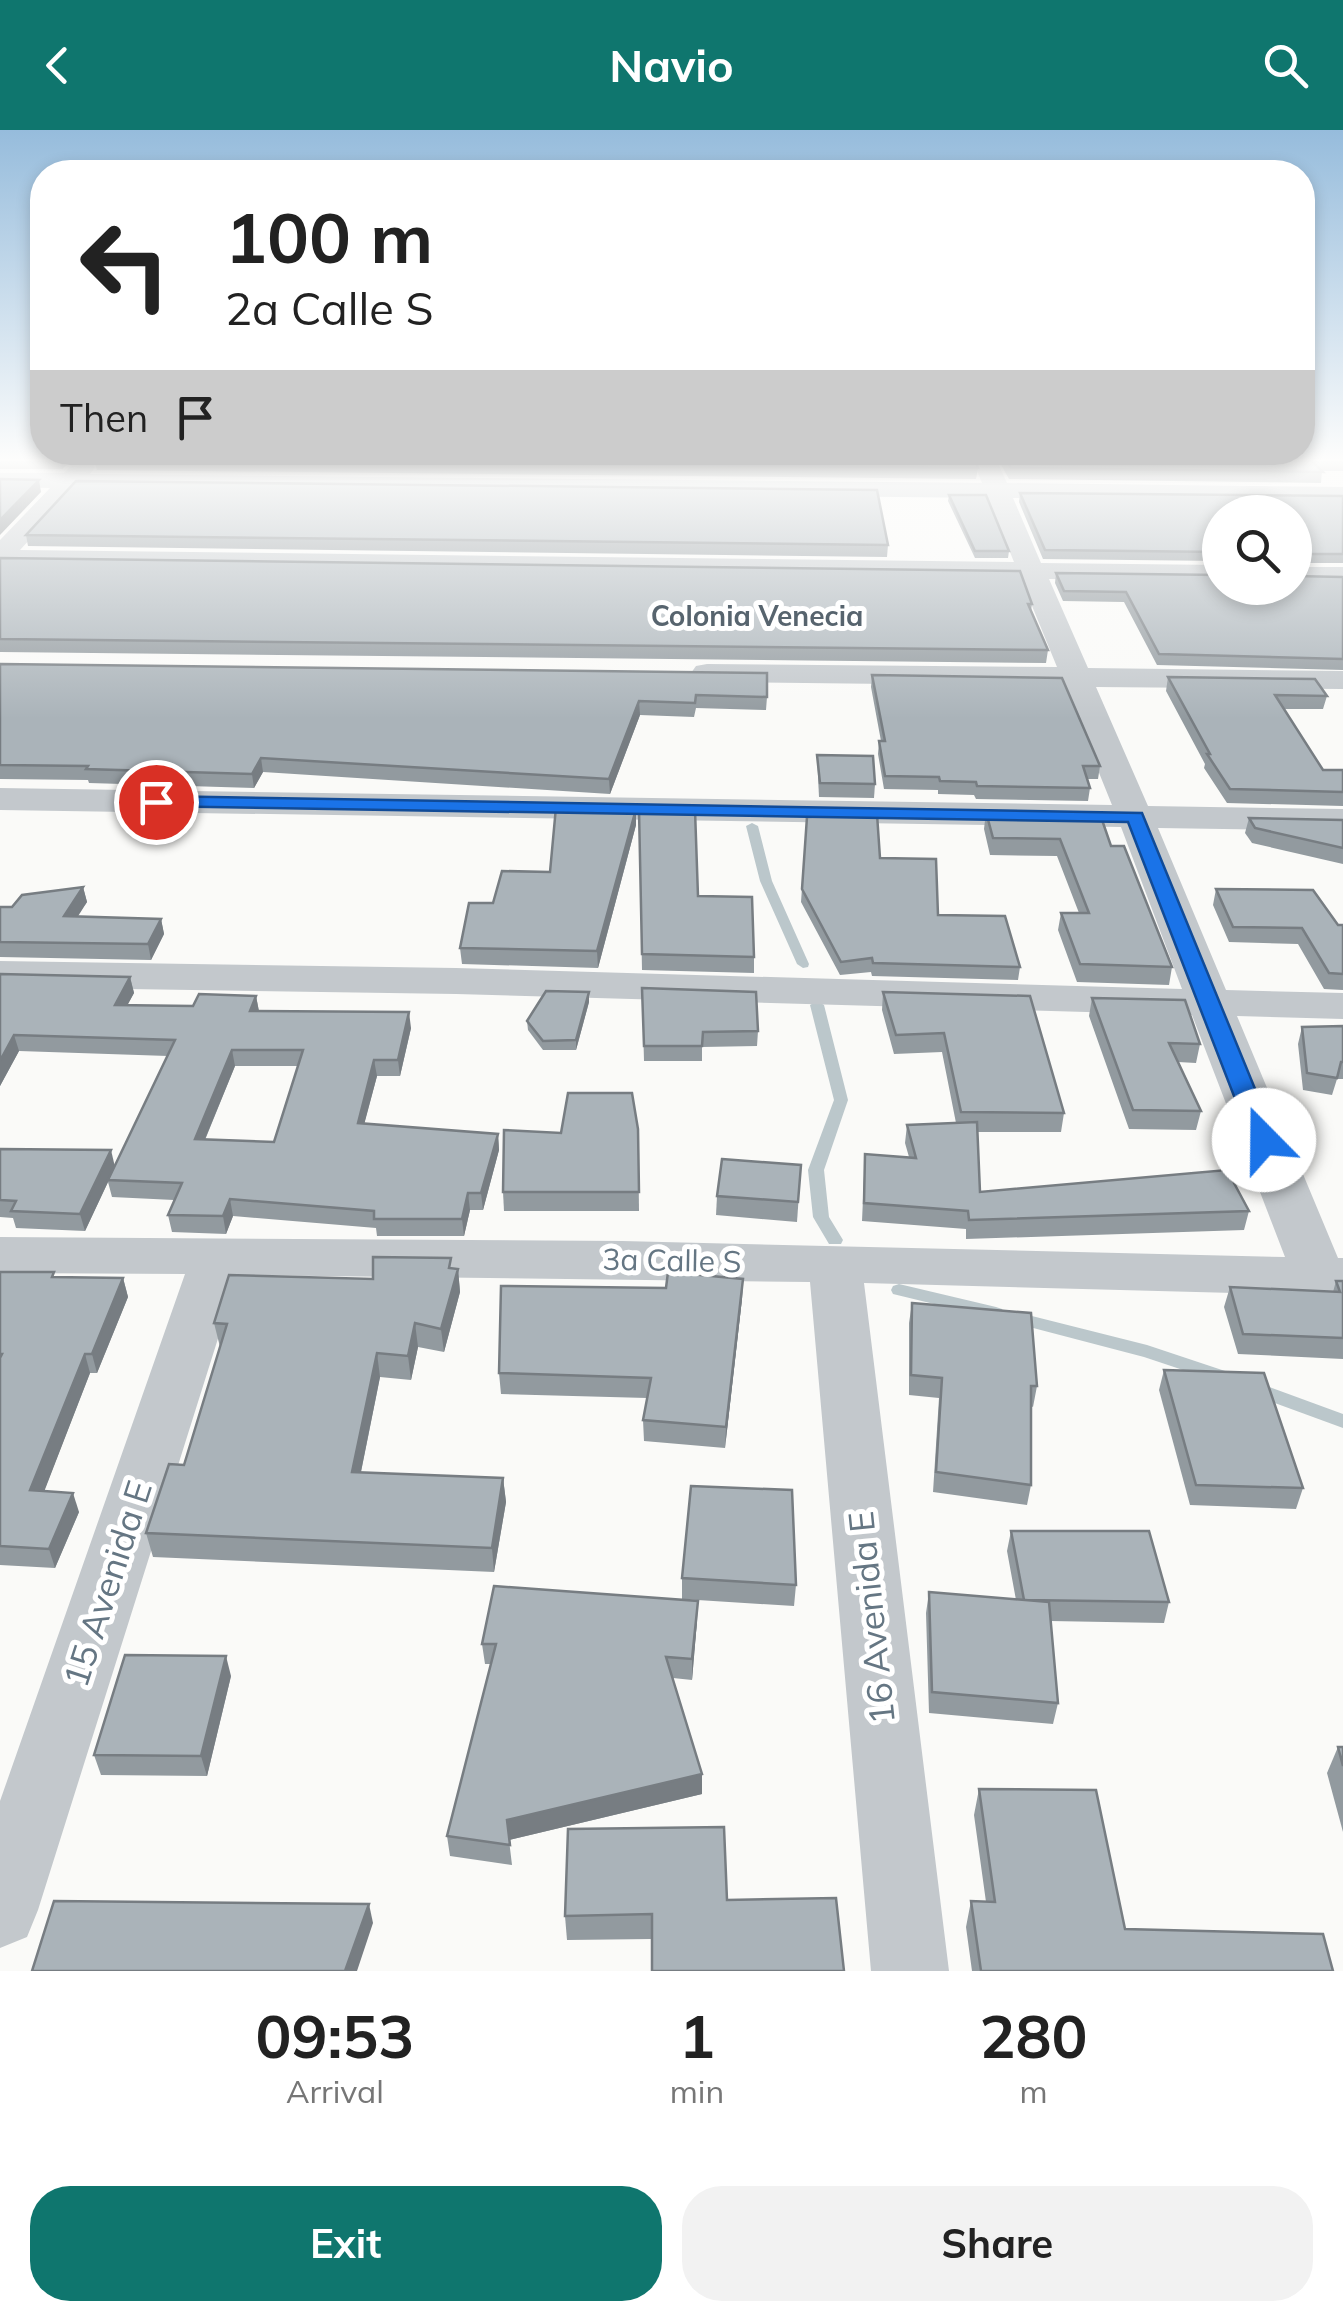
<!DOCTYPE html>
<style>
body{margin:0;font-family:Mulish,sans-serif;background:#f2f2f2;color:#222;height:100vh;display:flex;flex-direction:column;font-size:38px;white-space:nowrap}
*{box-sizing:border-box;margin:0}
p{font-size:32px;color:#767676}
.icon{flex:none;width:55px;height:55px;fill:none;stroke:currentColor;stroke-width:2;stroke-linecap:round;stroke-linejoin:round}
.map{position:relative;height:1841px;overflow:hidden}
.sheet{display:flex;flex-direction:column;background:#fff;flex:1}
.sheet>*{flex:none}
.guide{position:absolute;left:30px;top:30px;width:1285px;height:305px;border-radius:40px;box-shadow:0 5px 15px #0003;background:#fff;color:#222;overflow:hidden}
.fabs{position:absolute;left:1202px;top:365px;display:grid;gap:20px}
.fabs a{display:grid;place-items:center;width:110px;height:110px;border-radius:50%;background:#fff;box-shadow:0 5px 15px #0003;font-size:50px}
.pin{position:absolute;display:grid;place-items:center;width:85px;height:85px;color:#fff;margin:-42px;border:5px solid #fff;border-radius:50%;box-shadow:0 2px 10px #0007}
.me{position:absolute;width:110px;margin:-55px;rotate:338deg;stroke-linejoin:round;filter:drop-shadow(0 0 8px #0008)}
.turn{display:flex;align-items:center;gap:35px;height:210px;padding:0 30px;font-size:45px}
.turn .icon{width:130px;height:130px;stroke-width:2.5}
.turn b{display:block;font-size:70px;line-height:85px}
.then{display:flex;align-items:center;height:95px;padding:0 30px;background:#0003;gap:20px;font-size:38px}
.eta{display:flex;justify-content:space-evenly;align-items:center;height:170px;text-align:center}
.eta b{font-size:60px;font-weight:700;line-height:70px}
.button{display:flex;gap:20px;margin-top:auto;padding:20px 30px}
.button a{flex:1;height:115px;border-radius:40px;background:#0f766e;color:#fff;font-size:40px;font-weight:700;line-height:115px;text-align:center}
.button a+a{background:#f2f2f2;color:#222}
header{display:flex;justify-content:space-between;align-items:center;height:130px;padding:0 30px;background:#0f766e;color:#fff;font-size:45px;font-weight:700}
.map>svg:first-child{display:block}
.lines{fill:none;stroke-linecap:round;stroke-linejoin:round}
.stream{fill:#bbc7cb;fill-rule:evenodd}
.street{fill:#c3c8cc;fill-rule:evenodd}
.wall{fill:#929a9f;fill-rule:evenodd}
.shaded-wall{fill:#777d82}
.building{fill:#aab3b9;stroke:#777d82;stroke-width:2.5;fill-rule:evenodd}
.route{fill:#1a73e8;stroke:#114b97;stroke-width:2.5}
.labels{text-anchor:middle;stroke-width:10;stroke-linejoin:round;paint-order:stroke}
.far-neighbourhood-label{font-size:28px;font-weight:bold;fill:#57646e;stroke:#fff}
.street-label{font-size:30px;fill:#657683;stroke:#fff}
.near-street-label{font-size:35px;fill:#657683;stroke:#fff}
</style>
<header><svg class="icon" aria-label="back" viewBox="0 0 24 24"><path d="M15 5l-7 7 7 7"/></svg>Navio<svg class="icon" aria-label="search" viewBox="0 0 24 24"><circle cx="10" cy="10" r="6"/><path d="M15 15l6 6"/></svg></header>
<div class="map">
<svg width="1343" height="1841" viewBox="0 0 1343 1841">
<rect width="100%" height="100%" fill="#fafaf8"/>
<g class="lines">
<g class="stream">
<path d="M 752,693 L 758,696 L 772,751 L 809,834 L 808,837 L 803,838 L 797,834 L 760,751 L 746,696 Z"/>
<path d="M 817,871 L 824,875 L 848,970 L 824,1040 L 829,1087 L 843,1110 L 841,1114 L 829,1114 L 813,1087 L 808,1040 L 834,970 L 810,875 Z"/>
<path d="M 899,1154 L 996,1177 L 1002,1179 L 1004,1183 L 1002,1187 L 996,1189 L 893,1164 L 891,1160 L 893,1156 Z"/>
<path d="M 1016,1182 L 1147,1215 L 1228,1242 L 1231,1247 L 1228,1252 L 1222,1253 L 1144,1227 L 1010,1192 L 1008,1188 L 1010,1184 Z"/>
<path d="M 1256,1252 L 1343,1284 L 1343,1298 L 1250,1264 L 1247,1259 L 1250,1254 Z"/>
</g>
<g class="street">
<path d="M 89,331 L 95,337 L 90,344 L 982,353 L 974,333 L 997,331 L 1007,353 L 1343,357 L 1343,371 L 1013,368 L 1041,433 L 1220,435 L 1220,451 L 1049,449 L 1088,538 L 1343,541 L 1343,559 L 1096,557 L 1148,676 L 1343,679 L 1343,701 L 1158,698 L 1226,860 L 1343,863 L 1343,889 L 1237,886 L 1338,1128 L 1343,1128 L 1343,1166 L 864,1153 L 949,1841 L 871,1841 L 810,1152 L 238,1145 L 38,1780 L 27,1807 L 0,1818 L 0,1671 L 185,1144 L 0,1143 L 0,1107 L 622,1111 L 1285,1127 L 1192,885 L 456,864 L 0,857 L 0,831 L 456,838 L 1182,859 L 1121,697 L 0,680 L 0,658 L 1112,675 L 1064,556 L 707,552 L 696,550 L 691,543 L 696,536 L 707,534 L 1057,537 L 1021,449 L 0,436 L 0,410 L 50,358 L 0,357 L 0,343 L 64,343 L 75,332 ZM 77,358 L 988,368 L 1014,432 L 20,420 Z"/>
<rect x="1295" y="437" width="48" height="16"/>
</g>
</g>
<g class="wall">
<path d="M 0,331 L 71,331 L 62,339 L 0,339 Z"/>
<path d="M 94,331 L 975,331 L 978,338 L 976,349 L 97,340 Z"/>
<path d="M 999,331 L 1343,331 L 1343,341 L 1322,341 L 1321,353 L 1009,349 Z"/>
<path d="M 1020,363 L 1343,366 L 1343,433 L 1295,433 L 1220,382 L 1220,431 L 1043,429 L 1019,372 Z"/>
<path d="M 949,365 L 1009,421 L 1008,428 L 975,428 L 948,371 Z"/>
<path d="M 26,405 L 888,415 L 887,427 L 28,416 Z"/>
<path d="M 0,428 L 1032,474 L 1031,481 L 1048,520 L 1046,533 L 0,522 Z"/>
<path d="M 1056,443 L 1343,447 L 1343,540 L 1157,535 L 1124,472 L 1063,471 L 1055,453 Z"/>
<path d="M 0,534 L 767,567 L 766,580 L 696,578 L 694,587 L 640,585 L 610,664 L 263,642 L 254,658 L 89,653 L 88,650 L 0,649 Z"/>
<path d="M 872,545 L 1100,636 L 1098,649 L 1087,649 L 1090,658 L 1088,671 L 976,669 L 974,665 L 938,664 L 938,660 L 884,659 L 878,624 L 879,611 L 881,611 L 871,557 Z"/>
<path d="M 1168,547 L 1327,566 L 1323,579 L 1284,579 L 1323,640 L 1343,640 L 1343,676 L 1227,673 L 1204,638 L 1205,634 L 1166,561 Z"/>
<path d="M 817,625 L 875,654 L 874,668 L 819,667 Z"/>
<path d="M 636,679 L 636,695 L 598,838 L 462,834 L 460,818 L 493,773 L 550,742 Z"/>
<path d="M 639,680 L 698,766 L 754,827 L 754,843 L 642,840 Z"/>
<path d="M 986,682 L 1111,716 L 1172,837 L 1169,855 L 1077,852 L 1058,800 L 1061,783 L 1079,783 L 1057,726 L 990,725 L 984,699 Z"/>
<path d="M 807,687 L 880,728 L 938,785 L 1020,837 L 1018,850 L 872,846 L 871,842 L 840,845 L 801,772 Z"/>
<path d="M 1249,688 L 1343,690 L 1343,734 L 1252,713 L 1245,703 Z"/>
<path d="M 83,757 L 87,772 L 77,786 L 161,789 L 164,804 L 151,830 L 0,827 L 0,777 L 12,777 Z"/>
<path d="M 1216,759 L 1338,795 L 1343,795 L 1343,860 L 1324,859 L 1298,814 L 1229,812 L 1213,775 Z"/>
<path d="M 0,844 L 130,847 L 134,863 L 127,875 L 193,876 L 256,866 L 259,881 L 411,898 L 400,946 L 377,946 L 364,994 L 498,1004 L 499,1020 L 483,1080 L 470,1080 L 464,1106 L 377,1106 L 376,1098 L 233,1086 L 226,1104 L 172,1102 L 168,1085 L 174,1070 L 112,1067 L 108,1052 L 85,1101 L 16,1098 L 13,1088 L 0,1087 L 0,1019 L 115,1036 L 168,926 L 19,921 L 0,956 ZM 235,936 L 298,936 L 274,1012 L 205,1010 Z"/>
<path d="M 642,858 L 758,901 L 757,916 L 702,917 L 702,931 L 644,931 Z"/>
<path d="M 883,862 L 1064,983 L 1061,1002 L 977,1002 L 980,1062 L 1249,1081 L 1244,1100 L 966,1109 L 966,1099 L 862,1091 L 865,1024 L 909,1027 L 905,1013 L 907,995 L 956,993 L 942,922 L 894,924 L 882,880 Z"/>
<path d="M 1092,868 L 1200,914 L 1196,933 L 1178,932 L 1201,981 L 1196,1000 L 1129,999 L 1089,886 Z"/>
<path d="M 589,872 L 576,920 L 543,920 L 528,900 L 527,891 Z"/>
<path d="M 1343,896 L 1343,949 L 1337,949 L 1332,965 L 1303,960 L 1298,914 L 1302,897 Z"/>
<path d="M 638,999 L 639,1081 L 504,1081 L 503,1062 L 561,1003 Z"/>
<path d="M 801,1035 L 797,1092 L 716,1085 L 717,1066 Z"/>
<path d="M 452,1139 L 458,1139 L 460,1162 L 444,1222 L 418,1217 L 411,1250 L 380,1247 L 361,1342 L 503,1348 L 506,1372 L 494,1442 L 153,1427 L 146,1403 L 184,1335 L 220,1217 L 214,1193 L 373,1149 Z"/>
<path d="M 0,1142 L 55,1147 L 123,1148 L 128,1167 L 97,1243 L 90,1243 L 44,1361 L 79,1382 L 55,1438 L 0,1435 Z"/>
<path d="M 743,1149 L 742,1169 L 725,1318 L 644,1311 L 643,1290 L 647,1268 L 501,1264 L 499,1243 L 666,1158 Z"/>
<path d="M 1336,1151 L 1343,1151 L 1343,1229 L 1238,1224 L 1224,1177 L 1230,1157 L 1333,1162 Z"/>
<path d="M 912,1173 L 1037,1256 L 1033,1277 L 1031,1276 L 1031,1355 L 1027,1375 L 933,1362 L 939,1268 L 909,1265 L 909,1193 Z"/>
<path d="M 1164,1240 L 1303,1358 L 1296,1379 L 1190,1375 L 1159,1260 Z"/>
<path d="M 1011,1401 L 1169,1472 L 1164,1493 L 1050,1491 L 1058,1573 L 1053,1594 L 929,1583 L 926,1483 L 929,1462 L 1016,1470 L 1007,1421 Z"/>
<path d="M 682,1448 L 796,1455 L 794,1476 L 682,1469 Z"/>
<path d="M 697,1491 L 692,1550 L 673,1548 L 702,1644 L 702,1664 L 509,1710 L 512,1735 L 450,1726 L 447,1706 L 491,1534 L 485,1534 L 482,1514 Z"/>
<path d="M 231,1546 L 207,1646 L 101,1645 L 94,1625 Z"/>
<path d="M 1338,1617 L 1343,1617 L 1343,1702 L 1327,1643 Z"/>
<path d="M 979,1659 L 1125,1799 L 1333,1841 L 972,1841 L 966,1797 L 971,1771 L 986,1772 L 974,1685 Z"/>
<path d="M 727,1770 L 652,1809 L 567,1810 L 565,1786 Z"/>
</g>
<g class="shaded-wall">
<path d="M 61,331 L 71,331 L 62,339 Z"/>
<path d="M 39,350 L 41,362 L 0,405 L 0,390 Z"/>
<path d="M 639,571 L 640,585 L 610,664 L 609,649 Z"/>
<path d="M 261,628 L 263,642 L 254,658 L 252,644 Z"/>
<path d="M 636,679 L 636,695 L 598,838 L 597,821 Z"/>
<path d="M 83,757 L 87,772 L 68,802 L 64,786 Z"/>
<path d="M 161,789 L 164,804 L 151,830 L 148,814 Z"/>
<path d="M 130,847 L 134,863 L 119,891 L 115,875 Z"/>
<path d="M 589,862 L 589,872 L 576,920 L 576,910 Z"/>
<path d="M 256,866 L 259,882 L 250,881 Z"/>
<path d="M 409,882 L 411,898 L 400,946 L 398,930 Z"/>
<path d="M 14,905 L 19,921 L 0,956 L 0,931 Z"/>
<path d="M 232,920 L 235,936 L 198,1026 L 195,1009 Z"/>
<path d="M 374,930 L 377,946 L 360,1010 L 358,993 Z"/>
<path d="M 498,1004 L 499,1020 L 483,1080 L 481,1063 Z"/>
<path d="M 111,1020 L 115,1037 L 85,1101 L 80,1084 Z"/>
<path d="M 468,1063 L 470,1080 L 464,1106 L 462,1089 Z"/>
<path d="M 230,1069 L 233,1086 L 226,1104 L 223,1086 Z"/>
<path d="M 458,1139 L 460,1162 L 444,1222 L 441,1199 Z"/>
<path d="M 123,1148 L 128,1167 L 97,1243 L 92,1224 Z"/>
<path d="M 743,1149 L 742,1169 L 725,1318 L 726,1297 Z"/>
<path d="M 415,1193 L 418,1217 L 411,1250 L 408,1226 Z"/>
<path d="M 377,1223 L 380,1247 L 356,1366 L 352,1342 Z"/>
<path d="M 85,1224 L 90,1243 L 37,1380 L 30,1360 Z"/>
<path d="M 503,1348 L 506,1372 L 494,1442 L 492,1418 Z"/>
<path d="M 73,1363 L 79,1382 L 55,1438 L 49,1419 Z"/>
<path d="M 698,1471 L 697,1491 L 692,1550 L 692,1529 Z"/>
<path d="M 226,1526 L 231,1546 L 207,1646 L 201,1626 Z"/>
<path d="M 702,1644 L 702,1664 L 509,1710 L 507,1690 Z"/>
<path d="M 369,1774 L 373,1793 L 357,1841 L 345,1841 Z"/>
</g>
<g class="building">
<path d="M 282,331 L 975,331 L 978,338 Z"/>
<path d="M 1007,331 L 1312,331 L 1323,342 L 1011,338 Z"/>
<path d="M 0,349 L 39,350 L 0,390 Z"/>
<path d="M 76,351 L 877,360 L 888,415 L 26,405 Z"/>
<path d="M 1020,363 L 1343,366 L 1343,424 L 1297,424 L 1295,426 L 1295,382 L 1220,382 L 1220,422 L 1045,420 Z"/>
<path d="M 949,365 L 986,365 L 1009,421 L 975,421 Z"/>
<path d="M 0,428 L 1020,441 L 1032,474 L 1028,474 L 1048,520 L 0,509 Z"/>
<path d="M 1056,443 L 1220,445 L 1220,458 L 1295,458 L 1295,446 L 1343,447 L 1343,529 L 1159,524 L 1126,462 L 1064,461 Z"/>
<path d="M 0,534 L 767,543 L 767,567 L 696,565 L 695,573 L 639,571 L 609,649 L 261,628 L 252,644 L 86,639 L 88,636 L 0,635 Z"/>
<path d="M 872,545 L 1062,548 L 1100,636 L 1083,636 L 1090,658 L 977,656 L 976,652 L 940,651 L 939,647 L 885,646 L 879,611 L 885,611 Z"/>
<path d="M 1168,547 L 1315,549 L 1327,566 L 1275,565 L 1323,640 L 1343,640 L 1343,662 L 1230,659 L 1207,624 L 1210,624 Z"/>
<path d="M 817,625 L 873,626 L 875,654 L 820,653 Z"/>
<path d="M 556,677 L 636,679 L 597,821 L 460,818 L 469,773 L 493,773 L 502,741 L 550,742 Z"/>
<path d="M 639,680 L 695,680 L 698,766 L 752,767 L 754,827 L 642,824 Z"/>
<path d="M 986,682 L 1100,684 L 1111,716 L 1124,716 L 1172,837 L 1080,834 L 1061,783 L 1089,783 L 1060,709 L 993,708 Z"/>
<path d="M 877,684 L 880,728 L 936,729 L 938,785 L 1005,786 L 1020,837 L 873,833 L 872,828 L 841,832 L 802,759 L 807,687 Z"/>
<path d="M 1249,688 L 1343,690 L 1343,718 L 1255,698 Z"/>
<path d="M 83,757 L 64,786 L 161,789 L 148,814 L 0,812 L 0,777 L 12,777 L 22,765 Z"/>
<path d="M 1216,759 L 1313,760 L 1338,795 L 1343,795 L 1343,844 L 1329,843 L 1302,798 L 1233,797 Z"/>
<path d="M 0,844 L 130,847 L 115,875 L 193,876 L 199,864 L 256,866 L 250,881 L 409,882 L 398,930 L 374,930 L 358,993 L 498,1004 L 481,1063 L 468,1063 L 462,1089 L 374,1089 L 374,1081 L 230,1069 L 223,1086 L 168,1085 L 182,1053 L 108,1050 L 175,910 L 14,905 L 0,931 ZM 232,920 L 303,920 L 274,1012 L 195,1009 Z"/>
<path d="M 642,858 L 756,862 L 758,901 L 703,902 L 702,916 L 644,916 Z"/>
<path d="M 546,861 L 589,862 L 576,910 L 543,911 L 527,891 Z"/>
<path d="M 883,862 L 1030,866 L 1064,983 L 961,982 L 944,903 L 896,905 Z"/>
<path d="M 1092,868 L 1185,870 L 1200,914 L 1169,913 L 1201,981 L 1133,980 Z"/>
<path d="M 1343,896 L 1343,932 L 1341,932 L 1337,948 L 1307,943 L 1302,897 Z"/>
<path d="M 568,963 L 632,963 L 638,999 L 639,1062 L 503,1062 L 504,1000 L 561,1003 Z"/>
<path d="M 977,992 L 980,1062 L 1227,1040 L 1249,1081 L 969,1090 L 968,1081 L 864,1073 L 865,1024 L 916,1028 L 907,995 Z"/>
<path d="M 0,1019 L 111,1020 L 80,1084 L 11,1081 L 16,1071 L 0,1070 Z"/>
<path d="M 722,1029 L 801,1035 L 798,1072 L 717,1066 Z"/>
<path d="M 373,1127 L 451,1128 L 449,1138 L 458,1139 L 441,1199 L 415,1193 L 408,1226 L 377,1223 L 352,1342 L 503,1348 L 492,1418 L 146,1403 L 169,1334 L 184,1335 L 227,1194 L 214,1193 L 229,1145 L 373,1149 Z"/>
<path d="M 0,1142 L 54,1142 L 52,1147 L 123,1148 L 92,1224 L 85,1224 L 30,1360 L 73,1363 L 49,1419 L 0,1416 L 0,1228 L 2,1224 L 0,1224 Z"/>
<path d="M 668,1142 L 743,1149 L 726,1297 L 643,1290 L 651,1248 L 499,1243 L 501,1156 L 666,1158 Z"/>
<path d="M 1336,1151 L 1343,1151 L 1343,1208 L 1243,1204 L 1230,1157 L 1340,1162 Z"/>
<path d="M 912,1173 L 1031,1183 L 1037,1256 L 1031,1256 L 1031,1355 L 936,1342 L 942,1248 L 911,1245 Z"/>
<path d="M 1164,1240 L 1264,1243 L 1303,1358 L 1196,1355 Z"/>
<path d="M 691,1356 L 792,1360 L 796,1455 L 682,1448 Z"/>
<path d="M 1011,1401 L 1149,1401 L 1169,1472 L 1024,1470 Z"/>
<path d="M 494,1456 L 698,1471 L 692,1529 L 666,1527 L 702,1644 L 507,1690 L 510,1715 L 447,1706 L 496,1514 L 482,1514 Z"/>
<path d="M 929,1462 L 1049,1472 L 1058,1573 L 932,1562 Z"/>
<path d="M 125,1525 L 226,1526 L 201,1626 L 94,1625 Z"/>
<path d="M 1338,1617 L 1343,1617 L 1343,1636 Z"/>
<path d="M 979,1659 L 1096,1660 L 1125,1799 L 1323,1804 L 1333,1841 L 981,1841 L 971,1771 L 995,1772 Z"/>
<path d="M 724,1697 L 727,1770 L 836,1768 L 844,1841 L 652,1841 L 652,1784 L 565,1786 L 568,1699 Z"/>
<path d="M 54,1771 L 369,1774 L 345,1841 L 32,1841 Z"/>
</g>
<linearGradient id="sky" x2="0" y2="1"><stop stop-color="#96bcdc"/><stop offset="0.56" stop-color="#fdfdfc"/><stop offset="1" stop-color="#fdfdfc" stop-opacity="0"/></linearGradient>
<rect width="1343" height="589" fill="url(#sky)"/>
<path class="route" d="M 156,666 L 1142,683 L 1276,1010 L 1264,1018 L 1251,1010 L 1128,692 L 150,676 L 147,672 Z"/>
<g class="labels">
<g class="far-neighbourhood-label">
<text x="757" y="496">Colonia Venecia</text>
</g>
<g class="street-label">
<text transform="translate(672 1131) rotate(1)" y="10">3a Calle S</text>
</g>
<g class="near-street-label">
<text transform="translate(108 1454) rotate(-72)" y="12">15 Avenida E</text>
<text transform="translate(872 1488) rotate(-96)" y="12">16 Avenida E</text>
</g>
</g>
</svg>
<div class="fabs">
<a><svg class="icon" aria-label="search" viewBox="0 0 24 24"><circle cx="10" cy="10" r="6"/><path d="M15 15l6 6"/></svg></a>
</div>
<div class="pin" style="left:156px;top:672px;background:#d93025"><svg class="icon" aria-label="arrive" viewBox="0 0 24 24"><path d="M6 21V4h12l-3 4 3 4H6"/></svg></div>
<svg class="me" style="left:1264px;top:1010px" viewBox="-20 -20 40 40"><circle r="19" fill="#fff"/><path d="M0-13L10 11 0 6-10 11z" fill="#1a73e8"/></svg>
<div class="guide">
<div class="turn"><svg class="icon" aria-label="left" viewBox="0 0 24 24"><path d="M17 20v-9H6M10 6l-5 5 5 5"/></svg><div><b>100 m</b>2a Calle S</div></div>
<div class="then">Then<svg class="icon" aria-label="arrive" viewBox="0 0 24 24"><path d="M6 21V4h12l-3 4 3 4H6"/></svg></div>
</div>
</div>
<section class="sheet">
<div class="eta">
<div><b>09:53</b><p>Arrival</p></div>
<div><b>1</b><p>min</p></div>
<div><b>280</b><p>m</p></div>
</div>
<div class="button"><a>Exit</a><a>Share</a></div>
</section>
